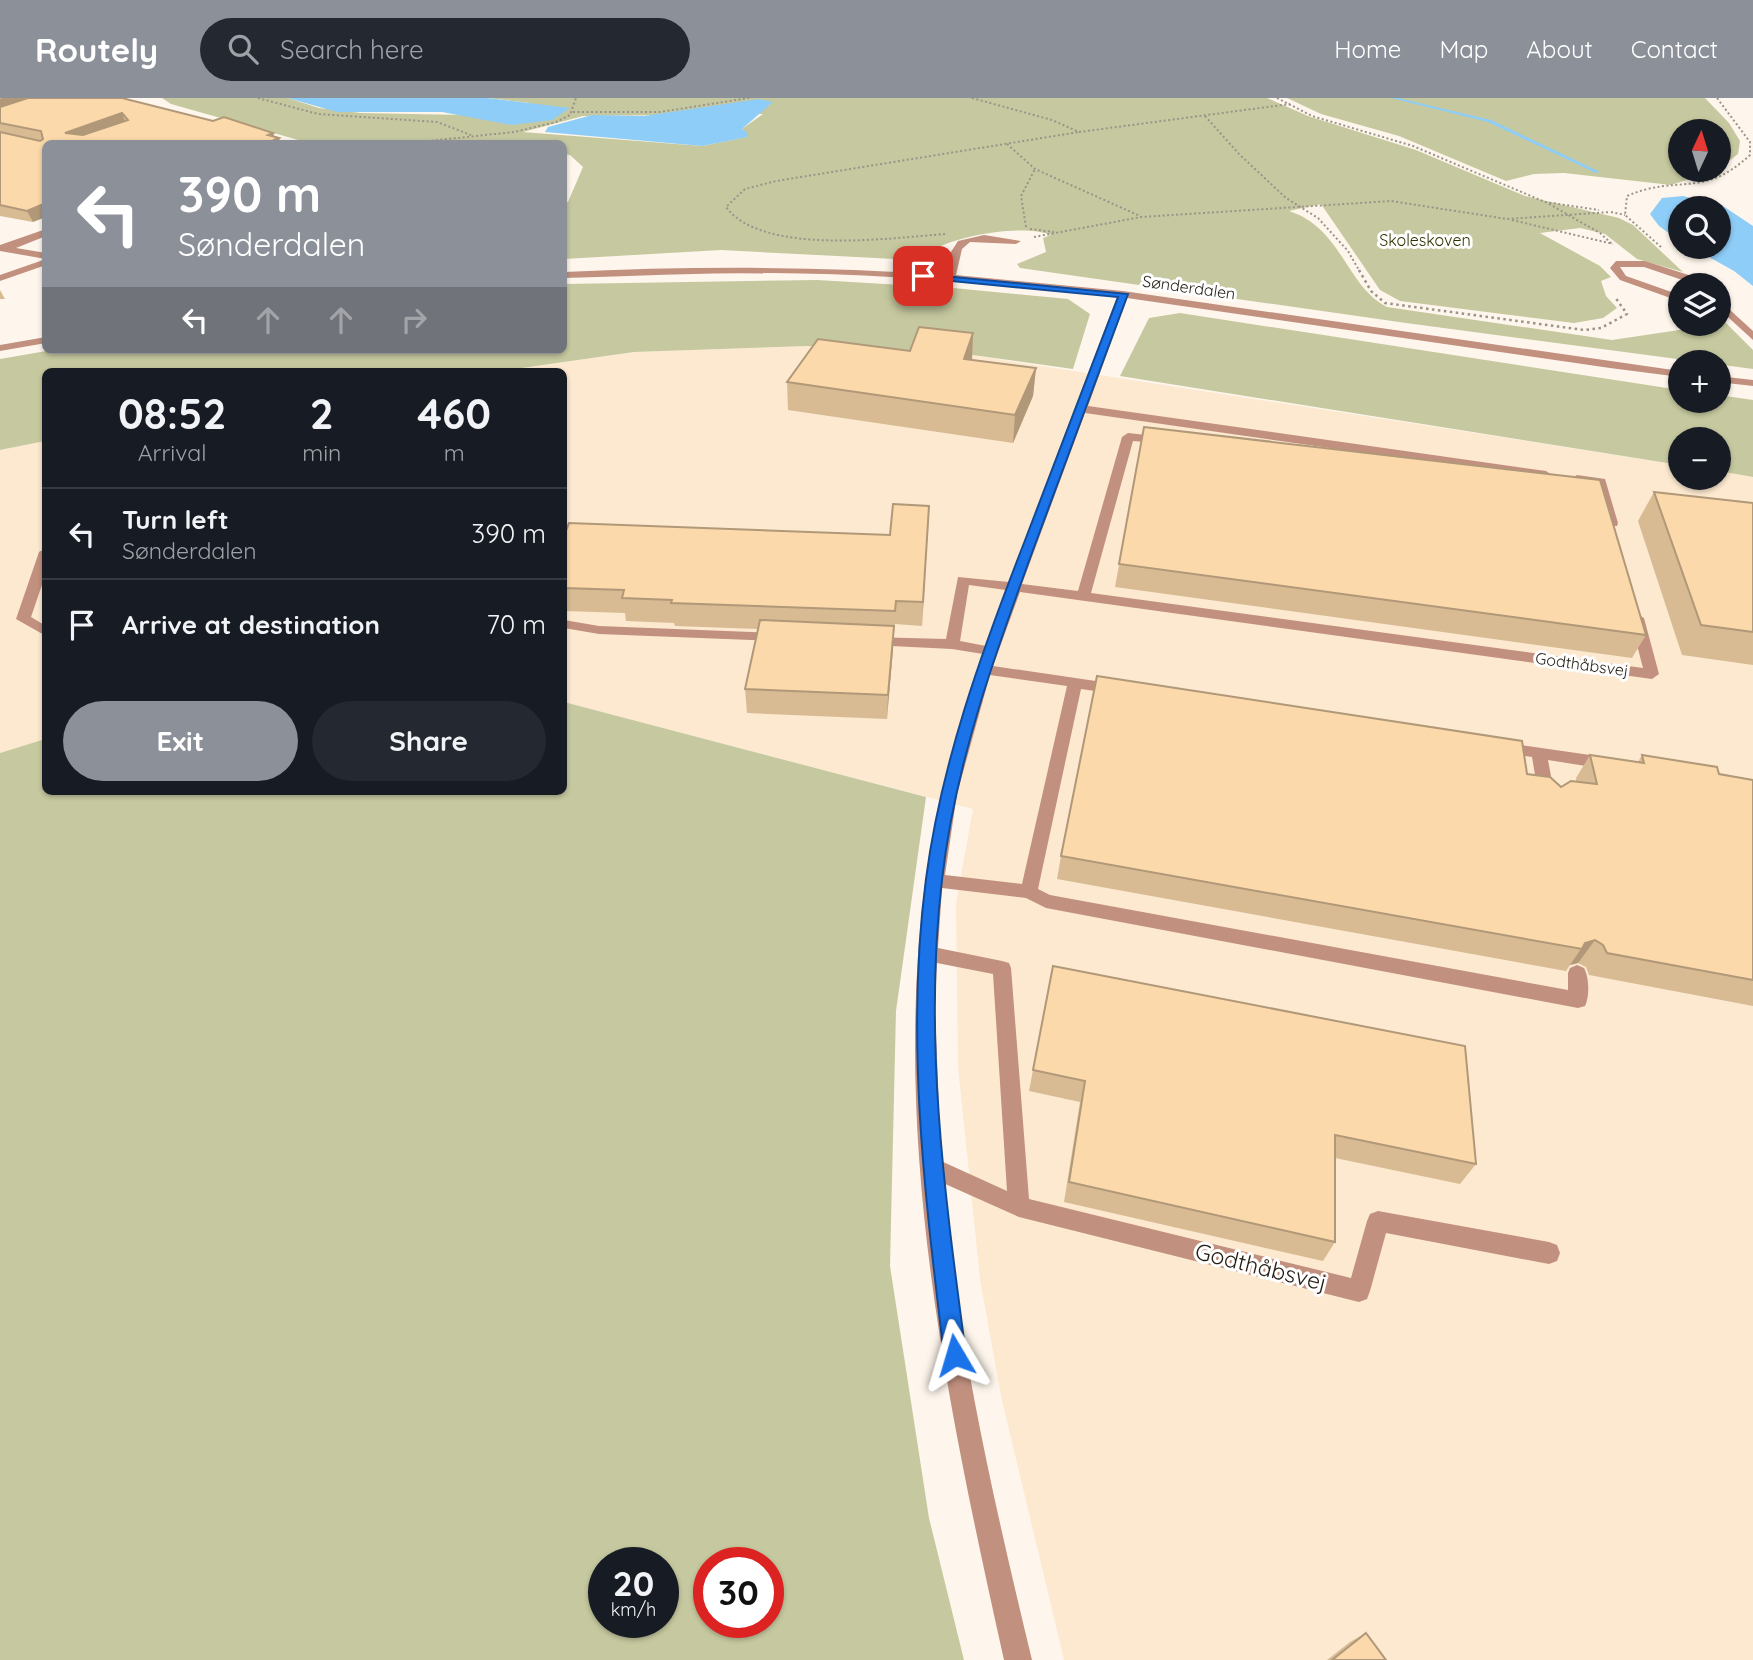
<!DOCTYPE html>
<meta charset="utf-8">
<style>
body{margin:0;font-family:Quicksand,sans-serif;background:#242831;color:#f1f3f6;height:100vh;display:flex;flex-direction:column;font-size:26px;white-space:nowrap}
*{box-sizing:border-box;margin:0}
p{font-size:23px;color:#9ea1a6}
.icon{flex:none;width:38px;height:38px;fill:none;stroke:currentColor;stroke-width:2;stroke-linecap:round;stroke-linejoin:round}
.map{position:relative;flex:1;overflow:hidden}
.sheet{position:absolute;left:42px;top:270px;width:525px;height:427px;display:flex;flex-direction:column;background:#171b24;border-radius:10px;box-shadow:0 2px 5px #0004}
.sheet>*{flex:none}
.top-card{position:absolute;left:42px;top:42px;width:525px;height:214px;border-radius:10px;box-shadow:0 2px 5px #0004;background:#8c9099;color:#fff;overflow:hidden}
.needle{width:46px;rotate:4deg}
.tools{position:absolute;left:1668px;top:21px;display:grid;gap:14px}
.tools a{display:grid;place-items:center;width:63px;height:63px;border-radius:50%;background:#171b24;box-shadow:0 2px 5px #0004;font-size:35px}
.speed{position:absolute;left:588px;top:1449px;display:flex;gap:14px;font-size:35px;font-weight:700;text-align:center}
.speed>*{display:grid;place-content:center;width:91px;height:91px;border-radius:50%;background:#171b24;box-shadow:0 2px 5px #0004;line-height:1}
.speed small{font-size:18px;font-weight:400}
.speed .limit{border:10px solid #d22;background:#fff;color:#111}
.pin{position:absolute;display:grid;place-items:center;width:60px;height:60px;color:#fff;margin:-30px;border-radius:14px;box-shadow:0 4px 10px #0006}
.me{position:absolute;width:77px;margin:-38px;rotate:353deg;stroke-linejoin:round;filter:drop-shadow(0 0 5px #0008)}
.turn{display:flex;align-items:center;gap:24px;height:147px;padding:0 21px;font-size:32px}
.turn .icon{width:91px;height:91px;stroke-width:2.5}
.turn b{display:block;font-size:49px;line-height:60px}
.lanes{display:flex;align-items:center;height:66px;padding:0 21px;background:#0003;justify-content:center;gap:35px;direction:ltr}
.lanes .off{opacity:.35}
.eta{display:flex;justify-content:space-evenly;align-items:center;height:119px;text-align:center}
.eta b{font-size:42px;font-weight:700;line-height:49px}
.cta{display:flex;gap:14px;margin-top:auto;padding:14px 21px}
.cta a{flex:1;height:80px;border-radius:42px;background:#8c9099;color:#fff;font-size:28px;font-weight:700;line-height:80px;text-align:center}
.cta a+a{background:#242831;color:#f1f3f6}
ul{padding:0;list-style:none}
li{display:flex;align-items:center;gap:21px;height:91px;padding:0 21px;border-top:2px solid #363941}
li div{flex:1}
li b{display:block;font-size:26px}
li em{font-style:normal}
header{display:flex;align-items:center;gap:42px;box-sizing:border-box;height:98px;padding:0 35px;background:#8c9099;color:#fff}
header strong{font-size:33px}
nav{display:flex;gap:38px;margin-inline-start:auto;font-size:24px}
.search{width:490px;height:63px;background:#242831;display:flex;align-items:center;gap:18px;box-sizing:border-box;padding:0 24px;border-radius:38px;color:#9ea1a6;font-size:26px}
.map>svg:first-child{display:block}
.built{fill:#fce9d0}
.green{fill:#c6c99f;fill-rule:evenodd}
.water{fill:#8ecdf7}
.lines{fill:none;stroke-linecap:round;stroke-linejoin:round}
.stream{fill:#8ecdf7;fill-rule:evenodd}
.path-far1{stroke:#9a938a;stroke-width:2;stroke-dasharray:2 2.5;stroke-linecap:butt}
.path{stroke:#9a938a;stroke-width:2.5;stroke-dasharray:2.5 3.5;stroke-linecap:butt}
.minor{fill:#c2907f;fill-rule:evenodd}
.wall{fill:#d8bb93}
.shaded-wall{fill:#b09878}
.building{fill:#fbd9ab;stroke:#b09878;stroke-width:2;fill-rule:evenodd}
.route{fill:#1a73e8;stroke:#114b97;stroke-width:2}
.labels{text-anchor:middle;stroke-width:6;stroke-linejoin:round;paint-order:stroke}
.far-park-label{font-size:16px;fill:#313200;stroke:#fff}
.far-street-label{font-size:16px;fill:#231d14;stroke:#fff}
.near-street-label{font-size:23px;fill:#231d14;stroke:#fff}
</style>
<header>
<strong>Routely</strong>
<div class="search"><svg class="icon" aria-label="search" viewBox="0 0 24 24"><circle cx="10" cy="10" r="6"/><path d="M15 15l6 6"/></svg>Search here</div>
<nav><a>Home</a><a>Map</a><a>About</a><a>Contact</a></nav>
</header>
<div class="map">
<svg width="1753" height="1562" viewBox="0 0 1753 1562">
<rect width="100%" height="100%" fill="#fef6ec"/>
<g class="built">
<path d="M 808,248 L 965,256 L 1680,367 L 1680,380 L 1718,380 L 1719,373 L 1753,379 L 1753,1562 L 1064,1562 L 1001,1298 L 980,1181 L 958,969 L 956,805 L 973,711 L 564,604 L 564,273 L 502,273 L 634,254 Z"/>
<path d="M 45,343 L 45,641 L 0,655 L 0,352 Z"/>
</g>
<g class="green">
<path d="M 162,0 L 288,0 L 319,10 L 361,15 L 463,17 L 530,5 L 488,0 L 1267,0 L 1308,18 L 1416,52 L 1525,98 L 1619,120 L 1633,127 L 1683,174 L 1637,161 L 1605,136 L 1580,130 L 1540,135 L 1600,168 L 1611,179 L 1601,183 L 1606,198 L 1617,210 L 1603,220 L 1574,225 L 1400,203 L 1380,192 L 1321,106 L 1289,113 C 1342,130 1346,188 1387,209 L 1612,242 L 1726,225 L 1753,252 L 1753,271 L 1406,225 L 1020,170 L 1017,166 L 1046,154 L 1043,140 L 1051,137 C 1023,126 962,137 934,151 L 933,163 L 721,152 L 564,161 L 564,105 L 568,104 L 583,69 L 570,57 L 564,56 L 564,46 L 309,45 L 171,6 ZM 763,16 L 742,31 L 747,39 L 702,48 L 523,34 L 583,18 Z"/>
<path d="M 1287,0 L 1705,0 L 1729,25 L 1740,43 L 1738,56 L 1719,71 L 1718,33 L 1680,33 L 1680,72 L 1717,72 L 1671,87 L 1564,75 L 1534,76 L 1506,83 L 1399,38 L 1321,16 Z"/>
<path d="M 817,182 L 953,190 L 1068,201 L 1090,216 L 1073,271 L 965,256 L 808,248 L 634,254 L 501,273 L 46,273 L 45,343 L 0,352 L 0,261 L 52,252 L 564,252 L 564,186 Z"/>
<path d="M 1180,215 L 1680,292 L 1680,303 L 1718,303 L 1719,297 L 1753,302 L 1753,379 L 1719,373 L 1718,341 L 1680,341 L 1680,367 L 1120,278 L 1149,220 Z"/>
<path d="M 564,604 L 926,699 L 896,913 L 890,1168 L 929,1420 L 964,1562 L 0,1562 L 0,655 L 45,641 L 46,693 L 564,693 ZM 604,1465 L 663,1465 L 663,1524 L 604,1524 ZM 709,1465 L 768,1465 L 768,1524 L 709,1524 Z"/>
</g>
<g class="water">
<path d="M 288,0 L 488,0 L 570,10 L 552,22 L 512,27 L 442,14 L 337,14 Z"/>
<path d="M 759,1 L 773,4 L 742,31 L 748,35 L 748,39 L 702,48 L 545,34 L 548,29 L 592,17 L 644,18 Z"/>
<path d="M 1683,98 L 1723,108 L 1753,128 L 1753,188 L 1734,173 L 1691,149 L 1718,149 L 1718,110 L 1680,110 L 1680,143 L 1659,128 L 1650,116 L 1662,100 Z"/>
</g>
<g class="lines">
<path class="stream" d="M 1391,0 L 1398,0 L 1491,22 L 1600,74 L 1596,75 L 1488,24 Z"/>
<g class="path-far1">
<path d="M 258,0 L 318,16 L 437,24 L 471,37"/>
<path d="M 972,0 L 1052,22 L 1079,34 L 1290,6"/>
<path d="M 1277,0 L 1312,18 L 1413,48 L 1545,104 L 1599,112"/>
<path d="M 573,14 L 660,14 L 749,0"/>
<path d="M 1205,18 L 1239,56 L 1286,100 L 1318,120 L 1348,153 L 1360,174"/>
<path d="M 400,46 L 514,34 L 556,24 L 570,17 L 576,0"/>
<path d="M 1007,46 L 1035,71 L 1140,118"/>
<path d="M 1549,106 L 1600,135 L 1612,146"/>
<path d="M 1611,114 L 1625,117"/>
<path d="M 1512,122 L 1613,146"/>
<path d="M 1026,129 L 1021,98 L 1035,71"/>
<path d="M 1030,131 L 1054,134"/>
<path d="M 945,136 C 891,140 762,158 726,109 L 745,91 L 776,83 L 1079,34"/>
<path d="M 1034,139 L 1141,119 L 1391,103 L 1507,121 L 1610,114"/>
<path d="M 1661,149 L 1625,117 L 1627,98 C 1677,76 1703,101 1750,57 L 1750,44 L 1717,0"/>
</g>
<path class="path" d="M 1359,172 L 1371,193 L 1385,205 L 1584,232 L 1601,230 L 1627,216 L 1615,199"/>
<g class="minor">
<path d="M 46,131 L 46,138 L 16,150 L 46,155 L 46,161 L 0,153 L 0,147 Z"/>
<path d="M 984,137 L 1021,143 L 1016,146 L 970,144 L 962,151 L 956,177 L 1123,193 L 1680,273 L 1680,279 L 1610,270 L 1127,200 L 1088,308 L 1546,373 L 1552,377 L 1546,381 L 1085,315 L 1022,486 L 1078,493 L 1122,339 L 1128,335 L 1165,339 L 1169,340 L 1169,346 L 1133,343 L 1091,495 L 1643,570 L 1630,520 L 1637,516 L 1644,520 L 1659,576 L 1652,581 L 1020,494 L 993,568 L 1116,586 L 1124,591 L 1116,596 L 1081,591 L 1038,791 L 1050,797 L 1568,892 L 1568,875 L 1570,870 L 1577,867 L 1584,870 C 1589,879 1590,898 1585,908 L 1578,910 L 1046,810 L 1026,800 L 942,790 L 938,850 L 1002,863 L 1009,865 L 1011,870 L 1029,1101 L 1351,1180 L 1367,1123 L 1370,1116 L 1378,1113 L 1549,1144 L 1557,1147 L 1560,1155 L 1557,1163 L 1549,1166 L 1386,1135 L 1370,1193 L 1367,1201 L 1359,1204 L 1019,1119 L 943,1085 C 958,1246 994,1405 1032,1562 L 1004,1562 C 949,1314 894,1057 923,802 C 932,719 955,635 983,556 L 952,551 L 871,547 L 864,543 L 871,539 L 946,541 L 958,479 L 1009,484 L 1117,199 C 1002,186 887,176 771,175 C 702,175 633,178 564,180 L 564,174 C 692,168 819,168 947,177 L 951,154 L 958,143 ZM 969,487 L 1006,492 L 986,548 L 960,543 ZM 990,577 L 1067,588 L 1022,786 L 945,777 L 957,696 ZM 937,865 L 993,876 L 1007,1093 L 941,1063 L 935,909 Z"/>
<path d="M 46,161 L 46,167 L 0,183 L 0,177 Z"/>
<path d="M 1616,163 L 1645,163 L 1701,181 L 1707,187 L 1697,187 L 1644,169 L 1620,169 L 1626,178 L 1680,197 L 1680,203 L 1676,202 L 1620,182 L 1610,170 Z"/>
<path d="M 1718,201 L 1753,233 L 1753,242 L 1718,210 Z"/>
<path d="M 46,239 L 46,245 L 0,253 L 0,247 Z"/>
<path d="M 1718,278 L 1753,282 L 1753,288 L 1718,284 Z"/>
<path d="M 1577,377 L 1605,381 L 1618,425 L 1617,428 L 1607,428 L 1606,425 L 1596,387 L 1573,384 L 1571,381 Z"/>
<path d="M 46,450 L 46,475 L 31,519 L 46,528 L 46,538 L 16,521 L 39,454 Z"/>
<path d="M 564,522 L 599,528 L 780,535 L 787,539 L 780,543 L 599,536 L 564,530 Z"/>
<path d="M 1500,644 L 1611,660 L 1619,666 L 1611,672 L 1548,662 L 1555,700 L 1547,706 L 1539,700 L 1532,659 L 1494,653 L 1492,649 Z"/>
</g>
</g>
<g class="wall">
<path d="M 0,0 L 213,23 L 273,35 L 46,46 L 33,124 L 0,118 Z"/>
<path d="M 0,192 L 5,201 L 0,201 Z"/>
<path d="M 973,235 L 972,262 L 1036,270 L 1033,298 L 1013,345 L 788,312 L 787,284 L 910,253 Z"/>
<path d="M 1144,329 L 1646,537 L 1632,560 L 1115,489 Z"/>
<path d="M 1654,394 L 1753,405 L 1753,567 L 1682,557 L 1638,423 Z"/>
<path d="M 929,408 L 922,528 L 895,526 L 894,536 L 893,536 L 887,621 L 747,615 L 745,591 L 758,531 L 675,528 L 674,525 L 626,523 L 625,515 L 564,513 L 564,438 L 890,437 Z"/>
<path d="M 1590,657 L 1638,664 L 1642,657 L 1719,676 L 1753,682 L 1753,908 L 1589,877 L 1586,869 L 1578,865 L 1570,867 L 1566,873 L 1057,781 L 1061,758 L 1527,676 L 1561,689 L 1576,683 L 1576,680 Z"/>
<path d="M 1053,868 L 1476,1066 L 1460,1086 L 1335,1060 L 1335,1144 L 1323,1163 L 1064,1104 L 1080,1004 L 1029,993 Z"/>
<path d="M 1366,1535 L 1386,1562 L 1327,1562 L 1350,1544 Z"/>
</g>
<g class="shaded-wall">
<path d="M 2,0 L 42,0 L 0,13 L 0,1 Z"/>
<path d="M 122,15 L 126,26 L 73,46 L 65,35 Z"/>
<path d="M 273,35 L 276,42 L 279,40 L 281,46 L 265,46 L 268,37 Z"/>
<path d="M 46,105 L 46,119 L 33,124 L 27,113 Z"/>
<path d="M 973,235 L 972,262 L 964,261 Z"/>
<path d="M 1036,270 L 1033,298 L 1013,345 L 1015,317 Z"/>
<path d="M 929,408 L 928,430 L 922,528 L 923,504 Z"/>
<path d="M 894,528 L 893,551 L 887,621 L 888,597 Z"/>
<path d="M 1595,842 L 1578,865 L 1570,867 L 1585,845 Z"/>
</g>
<g class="building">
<path d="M 28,0 L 122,0 L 213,23 L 224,19 L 273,35 L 268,37 L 279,40 L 265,46 L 46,46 L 46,105 L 27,113 L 0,107 L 0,34 L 40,43 L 43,41 L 41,33 L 0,25 L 0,9 ZM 122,15 L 128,22 L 83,37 L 65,35 Z"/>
<path d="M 919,229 L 973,235 L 964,261 L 1036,270 L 1015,317 L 787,284 L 818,241 L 910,253 Z"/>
<path d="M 1144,329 L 1600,382 L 1646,537 L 1119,466 Z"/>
<path d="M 1654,394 L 1753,405 L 1753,534 L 1701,527 Z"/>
<path d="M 893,406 L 929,408 L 923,504 L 896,503 L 895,513 L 671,505 L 672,502 L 622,500 L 624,492 L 564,490 L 564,438 L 569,425 L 890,437 Z"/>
<path d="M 760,522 L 894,528 L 888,597 L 745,591 Z"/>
<path d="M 1097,578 L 1522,643 L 1527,676 L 1550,679 L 1561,689 L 1571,683 L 1597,686 L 1590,657 L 1644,665 L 1642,657 L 1717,669 L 1719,676 L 1753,682 L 1753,882 L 1607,855 L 1603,847 L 1595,842 L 1585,845 L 1582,851 L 1061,758 Z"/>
<path d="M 1053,868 L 1465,948 L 1476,1066 L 1335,1037 L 1335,1144 L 1069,1084 L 1085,983 L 1033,972 Z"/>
<path d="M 1366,1535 L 1386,1562 L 1332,1562 Z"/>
</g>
<path class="route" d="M 923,176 L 1128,196 C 1097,279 1067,361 1036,444 C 996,553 955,665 942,782 C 923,941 945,1099 966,1257 L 963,1265 L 955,1268 L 947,1265 L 944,1257 C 925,1099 905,941 926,781 C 941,665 982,553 1024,445 C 1055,363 1086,281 1118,199 L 920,180 Z"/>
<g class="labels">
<g class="far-park-label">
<text x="1425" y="148">Skoleskoven</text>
</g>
<g class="far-street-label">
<text transform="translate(1189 189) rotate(8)" y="6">Sønderdalen</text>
<text transform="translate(1582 566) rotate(8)" y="6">Godthåbsvej</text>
</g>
<g class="near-street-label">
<text transform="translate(1261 1169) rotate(14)" y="8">Godthåbsvej</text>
</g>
</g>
</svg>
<div class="tools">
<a><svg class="needle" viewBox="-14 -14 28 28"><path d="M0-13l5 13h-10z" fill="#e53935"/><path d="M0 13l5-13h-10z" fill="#9ea1a6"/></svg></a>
<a><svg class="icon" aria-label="search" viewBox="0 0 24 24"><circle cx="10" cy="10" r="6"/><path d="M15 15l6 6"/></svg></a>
<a><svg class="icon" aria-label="layers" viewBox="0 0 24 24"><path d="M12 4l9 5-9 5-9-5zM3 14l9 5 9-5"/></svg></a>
<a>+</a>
<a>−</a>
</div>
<div class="speed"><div>20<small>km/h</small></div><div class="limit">30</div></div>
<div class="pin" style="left:923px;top:178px;background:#d93025"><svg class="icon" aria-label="arrive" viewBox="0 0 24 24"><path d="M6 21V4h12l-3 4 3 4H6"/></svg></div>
<svg class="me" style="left:955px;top:1257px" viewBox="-20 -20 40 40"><path d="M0-17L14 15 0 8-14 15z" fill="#1a73e8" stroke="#fff" stroke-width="4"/></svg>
<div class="top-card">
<div class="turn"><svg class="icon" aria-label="left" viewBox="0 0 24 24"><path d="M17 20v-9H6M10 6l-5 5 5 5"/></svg><div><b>390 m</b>Sønderdalen</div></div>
<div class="lanes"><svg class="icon" aria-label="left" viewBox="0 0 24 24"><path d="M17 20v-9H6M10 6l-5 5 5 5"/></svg><svg class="icon off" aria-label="ahead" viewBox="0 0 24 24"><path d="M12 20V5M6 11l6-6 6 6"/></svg><svg class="icon off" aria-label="ahead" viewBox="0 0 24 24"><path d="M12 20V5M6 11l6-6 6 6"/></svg><svg class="icon off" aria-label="right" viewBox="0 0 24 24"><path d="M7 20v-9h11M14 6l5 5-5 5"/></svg></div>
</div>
<section class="sheet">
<div class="eta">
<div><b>08:52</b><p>Arrival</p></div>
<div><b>2</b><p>min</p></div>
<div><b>460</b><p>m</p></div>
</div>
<ul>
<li><svg class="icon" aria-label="left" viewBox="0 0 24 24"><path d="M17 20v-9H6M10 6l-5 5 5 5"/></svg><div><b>Turn left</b><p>Sønderdalen</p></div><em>390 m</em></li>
<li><svg class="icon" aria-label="arrive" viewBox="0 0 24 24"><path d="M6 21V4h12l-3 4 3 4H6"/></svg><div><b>Arrive at destination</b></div><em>70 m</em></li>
</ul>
<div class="cta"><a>Exit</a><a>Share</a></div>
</section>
</div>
